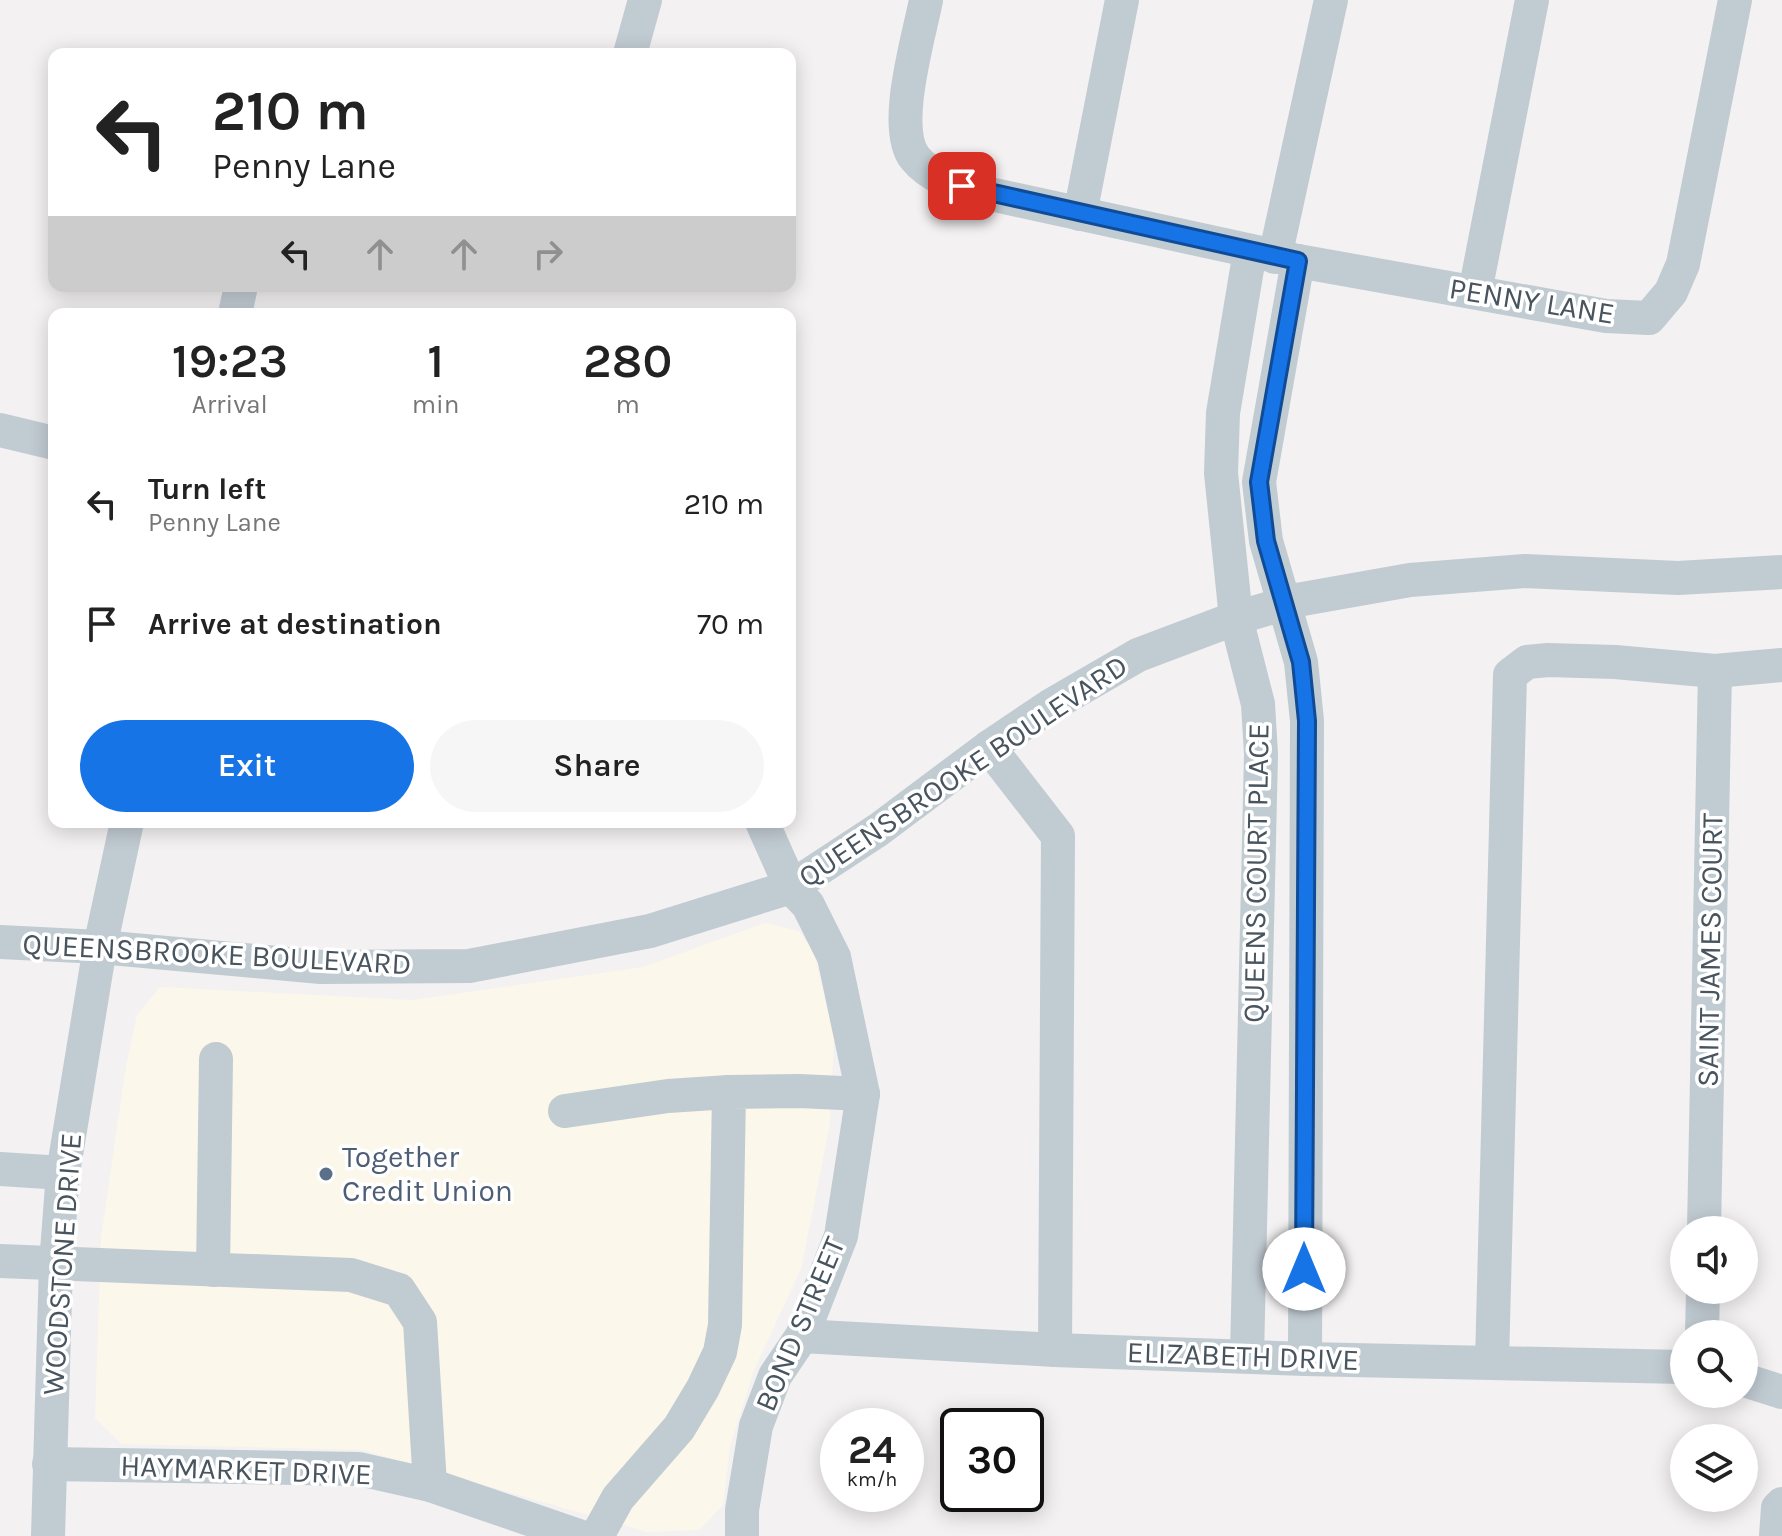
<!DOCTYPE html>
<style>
body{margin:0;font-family:Karla,sans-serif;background:#f6f6f6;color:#222;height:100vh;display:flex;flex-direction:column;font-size:30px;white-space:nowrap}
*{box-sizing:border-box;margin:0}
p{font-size:26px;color:#767676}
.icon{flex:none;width:44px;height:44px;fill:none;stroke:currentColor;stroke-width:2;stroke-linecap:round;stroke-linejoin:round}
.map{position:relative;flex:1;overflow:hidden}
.side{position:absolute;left:48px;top:308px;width:748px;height:520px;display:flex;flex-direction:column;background:#fff;border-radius:16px;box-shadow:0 4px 20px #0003}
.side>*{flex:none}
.hud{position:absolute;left:48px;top:48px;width:748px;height:244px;border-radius:16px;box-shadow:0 4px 20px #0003;background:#fff;color:#222;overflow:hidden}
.tools{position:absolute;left:1670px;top:1216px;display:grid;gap:16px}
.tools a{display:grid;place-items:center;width:88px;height:88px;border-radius:50%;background:#fff;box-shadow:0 4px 20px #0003;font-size:40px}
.speed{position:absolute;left:820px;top:1408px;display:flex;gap:16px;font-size:40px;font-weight:700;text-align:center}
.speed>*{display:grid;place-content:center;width:104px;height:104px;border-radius:50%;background:#fff;box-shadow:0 4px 20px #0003;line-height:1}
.speed small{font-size:20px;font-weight:400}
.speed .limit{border:4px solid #111;border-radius:12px;background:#fff;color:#111}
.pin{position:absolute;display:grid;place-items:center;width:68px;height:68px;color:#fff;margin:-34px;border-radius:16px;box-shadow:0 4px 12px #0006}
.me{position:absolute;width:88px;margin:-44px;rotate:0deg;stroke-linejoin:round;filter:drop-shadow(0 0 6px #0008)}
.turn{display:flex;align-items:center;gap:28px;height:168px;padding:0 32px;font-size:36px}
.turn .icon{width:104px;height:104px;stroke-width:2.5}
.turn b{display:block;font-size:56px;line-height:68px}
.lanes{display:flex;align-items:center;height:76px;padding:0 32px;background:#0003;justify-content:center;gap:40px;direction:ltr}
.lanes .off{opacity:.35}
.eta{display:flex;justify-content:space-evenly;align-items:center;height:136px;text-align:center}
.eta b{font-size:48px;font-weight:600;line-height:56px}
.button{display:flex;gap:16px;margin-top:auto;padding:16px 32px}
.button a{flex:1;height:92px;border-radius:48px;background:#1774e6;color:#fff;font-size:32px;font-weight:600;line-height:92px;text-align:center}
.button a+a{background:#f6f6f6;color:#222}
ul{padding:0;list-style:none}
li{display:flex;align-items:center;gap:24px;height:120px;padding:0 32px}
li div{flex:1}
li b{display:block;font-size:30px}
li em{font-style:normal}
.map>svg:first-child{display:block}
.commercial{fill:#fcf7eb}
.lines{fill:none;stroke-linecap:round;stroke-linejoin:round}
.minor{stroke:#c1cbd2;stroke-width:34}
.route-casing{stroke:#0f4b96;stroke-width:20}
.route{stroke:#1774e6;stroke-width:14}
.service-dot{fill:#5c6f8a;stroke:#fff;stroke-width:3}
.labels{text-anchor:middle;stroke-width:7;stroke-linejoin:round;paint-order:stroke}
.street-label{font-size:30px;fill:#48545e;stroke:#fff}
.service-label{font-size:30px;fill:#4e5e75;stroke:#fff;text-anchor:start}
</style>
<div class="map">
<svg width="1782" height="1536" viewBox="0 0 1782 1536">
<rect width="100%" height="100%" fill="#f3f1f1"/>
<path class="commercial" d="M 765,923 L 799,931 L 814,952 L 834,1038 L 830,1123 L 801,1269 L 754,1370 L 730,1447 L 723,1505 L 699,1530 L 647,1532 L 362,1450 L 122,1444 L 95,1418 L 101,1238 L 126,1066 L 137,1015 L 160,987 L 412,1000 L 643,967 Z"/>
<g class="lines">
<g class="minor">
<path d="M 926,0 C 919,37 891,128 915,158 C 931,178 958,185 981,192 L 1298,261 L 1606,316 L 1649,318 L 1671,292 L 1683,264 L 1735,0"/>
<path d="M 630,54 L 645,0"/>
<path d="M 1080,214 L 1122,0"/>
<path d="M 1275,257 L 1331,0"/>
<path d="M 1298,261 L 1259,482 L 1266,541 L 1301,662 L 1307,721 L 1305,1359"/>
<path d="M 1475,292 L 1532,0"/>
<path d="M 235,314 L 241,286"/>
<path d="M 0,430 L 54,443"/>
<path d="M 989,747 L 1058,836 L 1055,1350"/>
<path d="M 0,942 L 100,947 L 321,967 L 469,966 L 650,931 L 791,887 L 878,830 L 989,747 L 1050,706 L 1138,655 L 1236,618 L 1297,600 L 1410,580 L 1525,571 L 1678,578 L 1782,572"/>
<path d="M 565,1111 L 668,1096 L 729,1092"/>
<path d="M 0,1169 L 63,1173"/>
<path d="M 1704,1230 L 1715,671"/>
<path d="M 0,1261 L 351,1275 L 399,1290 L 420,1322 L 430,1485"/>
<path d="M 213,1270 L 216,1059"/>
<path d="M 1702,1334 L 1703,1290"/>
<path d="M 802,1336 L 1055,1350 L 1305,1359 L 1684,1367"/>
<path d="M 1247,1356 L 1261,754 L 1258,704 L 1236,618 L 1221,473 L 1223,413 L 1250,251"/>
<path d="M 1492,1362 L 1510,675 L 1527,662 L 1548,660 L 1615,662 L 1715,671 L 1782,665"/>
<path d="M 1744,1380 L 1782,1392"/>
<path d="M 49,1464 L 359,1469 L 430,1485 L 579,1536"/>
<path d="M 48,1536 L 56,1264 L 63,1173 L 100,947 L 127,822"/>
<path d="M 597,1536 L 618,1498 L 679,1428 L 703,1388 L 720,1352 L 725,1325 L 729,1092 L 799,1091 L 863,1094"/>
<path d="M 742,1536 L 742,1510 L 756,1426 L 775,1376 L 802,1336 L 841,1236 L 863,1094 L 834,957 L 808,905 L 791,887 L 762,822"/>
<path d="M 1776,1536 L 1778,1508 L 1782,1504"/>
</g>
</g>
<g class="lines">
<defs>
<path id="route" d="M 962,186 L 1298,261 L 1259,482 L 1266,541 L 1301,662 L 1307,721 L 1304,1269"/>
</defs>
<use href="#route" class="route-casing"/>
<use href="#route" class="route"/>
</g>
<circle class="service-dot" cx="326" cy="1174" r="8"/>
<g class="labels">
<g class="street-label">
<text transform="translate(1532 301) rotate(9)" y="10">PENNY LANE</text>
<text transform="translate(963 771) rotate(-34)" y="10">QUEENSBROOKE BOULEVARD</text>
<text transform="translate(1256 873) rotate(-89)" y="10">QUEENS COURT PLACE</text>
<text transform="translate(1710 950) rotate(-89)" y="10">SAINT JAMES COURT</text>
<text transform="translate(217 954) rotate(3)" y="10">QUEENSBROOKE BOULEVARD</text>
<text transform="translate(62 1264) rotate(-86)" y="10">WOODSTONE DRIVE</text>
<text transform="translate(800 1324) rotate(-67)" y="10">BOND STREET</text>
<text transform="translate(1243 1356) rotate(2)" y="10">ELIZABETH DRIVE</text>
<text transform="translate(246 1470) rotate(2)" y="10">HAYMARKET DRIVE</text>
</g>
<g class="service-label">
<text x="342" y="1167">Together<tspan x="342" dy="34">Credit Union</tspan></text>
</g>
</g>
</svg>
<div class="tools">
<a><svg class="icon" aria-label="sound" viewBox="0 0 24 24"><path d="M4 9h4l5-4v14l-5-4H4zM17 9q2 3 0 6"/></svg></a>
<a><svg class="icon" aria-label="search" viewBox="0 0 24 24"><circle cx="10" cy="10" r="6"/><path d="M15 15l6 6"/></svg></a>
<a><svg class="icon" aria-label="layers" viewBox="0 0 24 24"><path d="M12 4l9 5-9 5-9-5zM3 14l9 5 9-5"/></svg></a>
</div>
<div class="speed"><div>24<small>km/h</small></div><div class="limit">30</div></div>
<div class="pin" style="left:962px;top:186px;background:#d93025"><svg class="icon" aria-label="arrive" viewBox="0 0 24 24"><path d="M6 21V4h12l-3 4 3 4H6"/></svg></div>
<svg class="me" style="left:1304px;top:1269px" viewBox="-20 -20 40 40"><circle r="19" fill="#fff"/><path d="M0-13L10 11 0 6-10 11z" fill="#1774e6"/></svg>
<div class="hud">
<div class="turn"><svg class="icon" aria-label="left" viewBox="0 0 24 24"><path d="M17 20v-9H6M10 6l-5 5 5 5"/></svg><div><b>210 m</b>Penny Lane</div></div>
<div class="lanes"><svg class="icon" aria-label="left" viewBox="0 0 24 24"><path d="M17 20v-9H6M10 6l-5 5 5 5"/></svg><svg class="icon off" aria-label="ahead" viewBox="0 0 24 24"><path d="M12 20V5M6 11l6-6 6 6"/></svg><svg class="icon off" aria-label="ahead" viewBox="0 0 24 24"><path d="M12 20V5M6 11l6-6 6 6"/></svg><svg class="icon off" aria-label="right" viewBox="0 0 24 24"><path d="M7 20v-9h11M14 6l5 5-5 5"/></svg></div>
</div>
<section class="side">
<div class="eta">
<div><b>19:23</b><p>Arrival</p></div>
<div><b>1</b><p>min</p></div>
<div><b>280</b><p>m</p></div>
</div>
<ul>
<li><svg class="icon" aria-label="left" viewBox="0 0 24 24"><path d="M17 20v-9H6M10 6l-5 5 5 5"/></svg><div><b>Turn left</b><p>Penny Lane</p></div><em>210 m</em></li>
<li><svg class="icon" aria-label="arrive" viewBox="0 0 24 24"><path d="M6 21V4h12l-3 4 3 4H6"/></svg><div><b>Arrive at destination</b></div><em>70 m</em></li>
</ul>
<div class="button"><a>Exit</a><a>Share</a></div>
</section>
</div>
